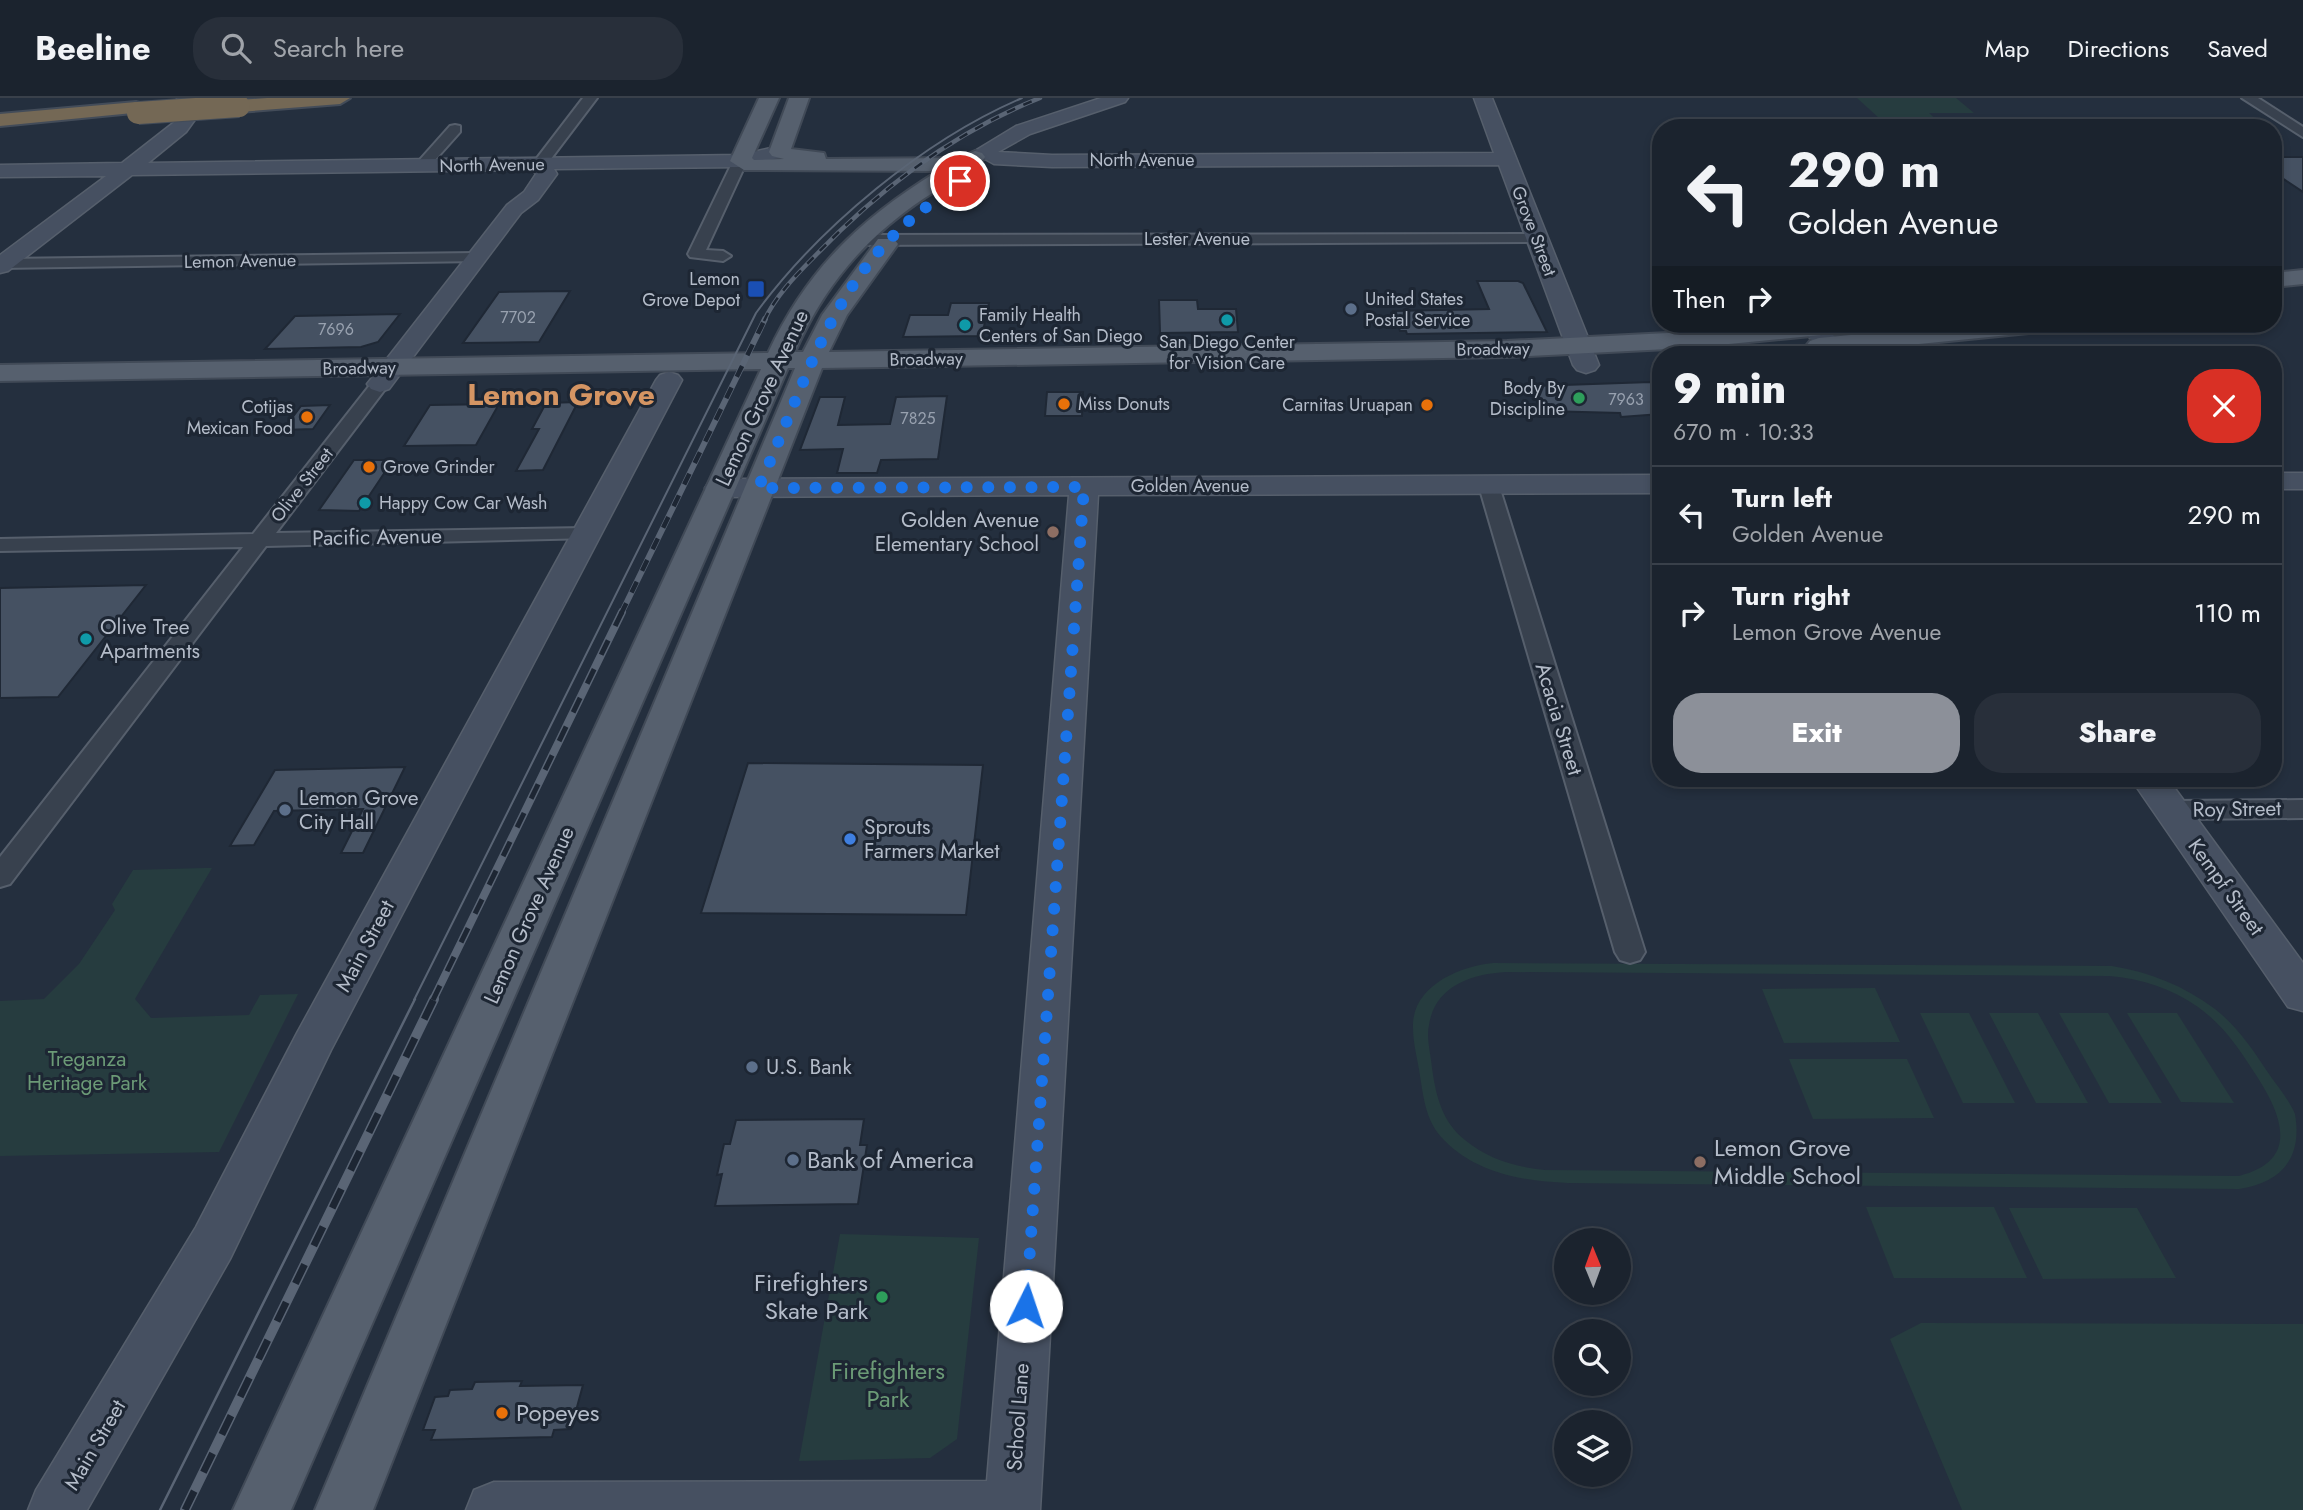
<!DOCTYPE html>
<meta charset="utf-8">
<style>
body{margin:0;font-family:Jost,sans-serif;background:#282f3a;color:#f1f3f6;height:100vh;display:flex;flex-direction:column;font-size:26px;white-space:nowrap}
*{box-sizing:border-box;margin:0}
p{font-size:23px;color:#a0a4aa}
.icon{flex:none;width:38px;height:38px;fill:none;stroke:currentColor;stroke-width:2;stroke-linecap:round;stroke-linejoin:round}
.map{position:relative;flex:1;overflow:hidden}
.side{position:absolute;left:1652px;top:248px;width:630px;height:441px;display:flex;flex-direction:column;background:#1b232e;border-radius:28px;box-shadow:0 4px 10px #0003,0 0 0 2px #39404a}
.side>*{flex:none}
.hud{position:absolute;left:1652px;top:21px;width:630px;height:214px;border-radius:28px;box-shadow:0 4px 10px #0003,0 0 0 2px #39404a;background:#1b232e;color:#f1f3f6;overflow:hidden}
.needle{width:46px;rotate:359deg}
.tools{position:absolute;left:1554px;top:1130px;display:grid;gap:14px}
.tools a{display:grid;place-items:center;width:77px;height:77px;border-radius:50%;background:#1b232e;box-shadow:0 4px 10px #0003,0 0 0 2px #39404a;font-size:35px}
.pin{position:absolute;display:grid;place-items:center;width:60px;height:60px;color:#fff;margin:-30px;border:4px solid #fff;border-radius:50%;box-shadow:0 2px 7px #0007}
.me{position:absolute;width:77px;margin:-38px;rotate:4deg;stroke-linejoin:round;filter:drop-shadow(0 0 5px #0008)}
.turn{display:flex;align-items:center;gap:24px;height:147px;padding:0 21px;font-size:32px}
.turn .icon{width:91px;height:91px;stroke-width:2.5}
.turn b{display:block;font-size:49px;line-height:60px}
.then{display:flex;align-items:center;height:66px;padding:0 21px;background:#0003;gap:14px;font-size:26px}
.round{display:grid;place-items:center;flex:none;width:74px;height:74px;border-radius:28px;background:#282f3a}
.overview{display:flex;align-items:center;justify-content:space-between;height:119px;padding:0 21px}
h1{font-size:42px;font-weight:800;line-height:52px}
.action{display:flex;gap:14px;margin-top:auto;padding:14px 21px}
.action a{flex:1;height:80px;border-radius:28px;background:#8c9099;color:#fff;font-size:28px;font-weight:800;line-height:80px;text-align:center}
.action a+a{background:#282f3a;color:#f1f3f6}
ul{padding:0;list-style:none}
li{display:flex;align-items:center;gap:21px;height:98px;padding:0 21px;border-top:2px solid #39404a}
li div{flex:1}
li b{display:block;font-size:26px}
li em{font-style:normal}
header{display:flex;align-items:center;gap:42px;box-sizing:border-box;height:98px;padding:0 35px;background:#1b232e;border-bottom:2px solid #39404a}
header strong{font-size:33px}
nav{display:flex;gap:38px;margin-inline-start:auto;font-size:24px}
.search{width:490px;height:63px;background:#282f3a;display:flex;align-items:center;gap:18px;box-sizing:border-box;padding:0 24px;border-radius:28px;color:#a0a4aa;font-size:26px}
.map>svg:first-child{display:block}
.green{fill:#263c3f;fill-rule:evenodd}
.building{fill:#455162;stroke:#1f2835;stroke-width:2}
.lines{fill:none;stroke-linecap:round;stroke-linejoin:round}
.street-casing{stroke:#565f6c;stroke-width:4}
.secondary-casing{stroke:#565f6c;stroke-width:3}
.primary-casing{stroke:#414a57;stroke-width:4}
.highway-casing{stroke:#434c59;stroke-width:4}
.street{fill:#38414e;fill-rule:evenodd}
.secondary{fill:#465061;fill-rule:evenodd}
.primary{fill:#56606e;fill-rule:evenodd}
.highway{fill:#746855;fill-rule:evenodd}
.tram-far1{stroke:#5a6575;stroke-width:2}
.tram{stroke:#5a6575;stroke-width:2.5}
.rail-far3-casing{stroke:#5a6575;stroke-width:4.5}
.rail-far2-casing{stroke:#5a6575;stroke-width:6}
.rail-far1-casing{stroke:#5a6575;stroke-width:8}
.rail-casing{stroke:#5a6575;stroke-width:10}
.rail-far3{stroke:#1d2633;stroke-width:2.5;stroke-dasharray:9;stroke-linecap:butt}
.rail-far2{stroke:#1d2633;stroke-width:4.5;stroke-dasharray:12;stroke-linecap:butt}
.rail-far1{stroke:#1d2633;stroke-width:5;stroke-dasharray:16;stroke-linecap:butt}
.rail{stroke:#1d2633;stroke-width:7;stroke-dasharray:21;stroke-linecap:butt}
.highway-bridge-casing{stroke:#434c59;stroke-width:24;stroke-linecap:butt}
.highway-bridge{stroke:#746855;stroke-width:22}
.route{stroke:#1a73e8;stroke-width:12;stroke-dasharray:0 21.6}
.transit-dot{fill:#1a4fb4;stroke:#1d2633;stroke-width:2.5}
.service-dot{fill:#5c6f8a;stroke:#1d2633;stroke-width:2.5}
.culture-dot{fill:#0f9aa8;stroke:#1d2633;stroke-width:2.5}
.leisure-dot{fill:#2e9e5b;stroke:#1d2633;stroke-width:2.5}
.food-dot{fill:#e8710a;stroke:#1d2633;stroke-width:2.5}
.education-dot{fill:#8d6e63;stroke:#1d2633;stroke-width:2.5}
.shop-dot{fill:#3f7fe0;stroke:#1d2633;stroke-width:2.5}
.labels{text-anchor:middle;stroke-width:6;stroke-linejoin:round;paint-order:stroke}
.far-number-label{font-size:16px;fill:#98a1af}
.far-street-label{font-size:18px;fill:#b4bcc9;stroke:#1d2633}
.far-poi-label{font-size:18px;fill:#b4bcc9;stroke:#1d2633;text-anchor:start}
.street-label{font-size:21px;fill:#b4bcc9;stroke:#1d2633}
.poi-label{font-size:21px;fill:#b4bcc9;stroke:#1d2633;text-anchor:start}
.park-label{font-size:21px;fill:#6b9a76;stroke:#1d2633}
.near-poi-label{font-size:24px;fill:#b4bcc9;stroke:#1d2633;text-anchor:start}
.near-park-label{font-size:24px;fill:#6b9a76;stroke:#1d2633}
.far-town-label{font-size:30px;font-weight:bold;fill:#d59563;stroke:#1d2633}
</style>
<header>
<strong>Beeline</strong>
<div class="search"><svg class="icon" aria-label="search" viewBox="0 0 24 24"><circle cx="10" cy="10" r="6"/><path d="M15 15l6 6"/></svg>Search here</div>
<nav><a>Map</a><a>Directions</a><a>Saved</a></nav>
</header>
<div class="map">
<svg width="2303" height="1412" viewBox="0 0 2303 1412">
<rect width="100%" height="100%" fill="#242f3e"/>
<g class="green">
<path d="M 1857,0 L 1956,0 L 1974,15 L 1929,15 L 1945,30 L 1890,30 Z"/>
<path d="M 204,770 L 212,770 L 135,901 L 151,920 L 249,917 L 260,897 L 298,896 L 219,1054 L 0,1058 L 0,903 L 44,901 L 79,866 L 115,812 L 112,806 L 133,772 Z"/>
<path d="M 1493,865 L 2112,868 C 2150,874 2184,888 2215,911 C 2238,929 2253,952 2269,976 C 2278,989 2289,1002 2295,1016 C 2303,1062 2279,1085 2239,1091 L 1568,1085 C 1524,1083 1477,1076 1444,1042 C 1426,1024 1424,1002 1420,978 C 1418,963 1413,946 1413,930 C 1411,889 1459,868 1493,865 ZM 1506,874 L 2109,878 C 2141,880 2172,891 2198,909 C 2223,927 2238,949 2254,974 C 2280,1013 2303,1062 2239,1078 L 1545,1072 C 1515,1069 1488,1061 1465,1042 C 1442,1024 1436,998 1432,970 C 1431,957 1426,940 1429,927 C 1435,888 1471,876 1506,874 Z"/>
<path d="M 1875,890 L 1900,944 L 1784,945 L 1762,891 Z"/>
<path d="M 1920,915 L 1969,915 L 2015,1005 L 1963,1005 Z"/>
<path d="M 1989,915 L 2038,915 L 2088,1005 L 2036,1005 Z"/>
<path d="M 2059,915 L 2108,915 L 2162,1005 L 2109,1005 Z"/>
<path d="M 2127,915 L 2177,915 L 2234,1005 L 2181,1004 Z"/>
<path d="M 1789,961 L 1907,961 L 1934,1020 L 1813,1021 Z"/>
<path d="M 1866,1109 L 1994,1109 L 2027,1180 L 1894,1180 Z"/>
<path d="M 2009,1110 L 2137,1110 L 2176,1180 L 2043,1181 Z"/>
<path d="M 840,1136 L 979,1140 L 957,1341 L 930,1360 L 799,1363 Z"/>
<path d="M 1921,1225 L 2303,1226 L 2303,1412 L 1962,1412 L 1890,1241 Z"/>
</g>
<g class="building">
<path d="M 2273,59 L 2303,59 L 2303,94 L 2273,74 Z"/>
<path d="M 1477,183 L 1518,183 L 1523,185 L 1547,234 L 1407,236 L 1406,233 L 1400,233 L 1393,213 L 1489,211 Z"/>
<path d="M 570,193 L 539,244 L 463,245 L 499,194 Z"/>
<path d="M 1159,202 L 1197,202 L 1198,211 L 1236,211 L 1238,234 L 1160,235 Z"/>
<path d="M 951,205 L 989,205 L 982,238 L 903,239 L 910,217 L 948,217 Z"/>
<path d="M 400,216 L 378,244 L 361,249 L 265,251 L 295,218 Z"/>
<path d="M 1651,284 L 1661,295 L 1661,316 L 1621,319 L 1620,315 L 1544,313 L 1534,288 Z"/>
<path d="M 1047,294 L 1083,294 L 1082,318 L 1045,318 Z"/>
<path d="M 947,298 L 938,361 L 881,362 L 877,375 L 837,375 L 843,351 L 800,352 L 820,299 L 845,299 L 838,327 L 890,326 L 896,299 Z"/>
<path d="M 578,304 L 543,372 L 516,373 L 539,331 L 532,331 L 546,305 Z"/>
<path d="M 499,306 L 476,347 L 404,348 L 430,307 Z"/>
<path d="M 330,307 L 313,331 L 283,332 L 301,308 Z"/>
<path d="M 354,362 L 393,362 L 359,413 L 319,412 Z"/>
<path d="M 146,487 L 58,599 L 0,600 L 0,490 Z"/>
<path d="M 748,665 L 983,667 L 966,817 L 701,815 Z"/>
<path d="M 405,669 L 363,755 L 341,755 L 363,711 L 274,713 L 254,747 L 230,748 L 275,672 Z"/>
<path d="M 864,1021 L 860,1047 L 867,1047 L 858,1106 L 715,1108 L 722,1076 L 717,1077 L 724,1046 L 730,1046 L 736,1022 Z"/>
<path d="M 522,1283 L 520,1288 L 583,1287 L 571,1331 L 554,1332 L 552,1339 L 431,1342 L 435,1332 L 423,1332 L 435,1299 L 448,1298 L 450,1292 L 472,1291 L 475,1284 Z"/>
</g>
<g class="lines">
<defs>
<g id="street">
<path d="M 583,0 L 597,0 L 544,70 L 534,70 L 534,64 Z"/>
<path d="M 2242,0 L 2258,0 L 2303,29 L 2303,39 Z"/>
<path d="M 455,27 L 460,28 L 460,34 L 427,71 L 417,71 L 417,65 L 450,28 Z"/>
<path d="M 740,59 L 747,63 L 706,152 L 723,153 L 731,158 L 723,163 L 690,159 L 688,156 L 733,63 Z"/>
<path d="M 1537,136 L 1543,138 L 1545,141 L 1543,144 L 858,147 L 850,142 L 858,137 Z"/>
<path d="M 476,155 L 484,160 L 482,163 L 0,170 L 0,162 L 3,161 Z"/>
<path d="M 380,280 L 389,286 L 276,435 L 586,430 L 593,432 L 597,436 L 593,440 L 266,448 L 10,786 L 0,789 L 0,759 L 243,449 L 0,453 L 0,441 L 253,436 L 374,282 Z"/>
<path d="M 1489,382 L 1496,384 L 1499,388 L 1645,854 L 1640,862 L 1630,865 L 1620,862 L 1615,854 L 1479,388 L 1482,384 Z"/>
<path d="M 2303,702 L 2303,720 L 2171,721 L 2162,719 L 2158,712 L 2162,705 L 2171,703 Z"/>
</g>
<g id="secondary">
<path d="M 177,0 L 195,0 L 199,16 L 186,34 L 148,65 L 740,57 L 779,48 L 789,54 L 786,58 L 740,69 L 554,71 L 557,76 L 538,102 L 521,115 L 389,291 L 380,294 L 371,291 L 367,286 L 371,281 L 507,107 L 524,94 L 536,76 L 532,72 L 132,77 L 8,173 L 0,175 L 0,157 L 106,78 L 0,79 L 0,67 L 122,65 L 177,22 L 181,11 Z"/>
<path d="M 1101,0 L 1128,0 L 1125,4 L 1030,36 L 998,54 L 1052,57 L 1494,55 L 1474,0 L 1492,0 L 1599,267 L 1595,272 L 1586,275 L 1577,272 L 1573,267 L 1499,67 L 1052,69 L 994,66 L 985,61 L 975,65 L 968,63 L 965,59 L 1016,28 Z"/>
<path d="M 1803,226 L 1822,226 L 1853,257 L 1827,257 L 1800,230 Z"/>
<path d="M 669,274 L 678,277 L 682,282 L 331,952 L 230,1161 L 87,1412 L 28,1412 L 36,1392 L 196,1129 L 297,935 L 656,282 L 660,277 Z"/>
<rect x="2273" y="375" width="30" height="16"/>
<path d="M 1661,377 L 1661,395 L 1098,397 L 1040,1412 L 466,1412 L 474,1392 L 494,1384 L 987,1383 L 1069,397 L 719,399 L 709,396 L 705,390 L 709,384 L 719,381 Z"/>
<path d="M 2131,681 L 2168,681 L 2303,865 L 2303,913 L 2288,909 Z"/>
</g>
<g id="primary">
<path d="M 759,0 L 779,0 L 752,60 L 754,62 L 784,61 L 772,58 L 769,54 L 789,0 L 809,0 L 791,51 L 824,55 L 826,61 L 959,60 L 975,53 L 982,55 L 985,59 C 975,74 939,90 923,101 C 864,141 824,188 795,254 L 803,254 L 822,217 L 878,141 L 894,141 L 898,146 L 847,217 L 829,254 L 1507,243 L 1688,234 L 1776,226 L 1865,226 L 1861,231 L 1852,234 L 1688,250 L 1507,259 L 822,270 L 373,1412 L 315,1412 L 795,270 L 788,270 L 291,1412 L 233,1412 L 761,271 L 0,283 L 0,267 L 768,255 C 807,171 860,121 938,73 L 744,72 L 730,63 Z"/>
<path d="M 2303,172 L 2303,186 L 2273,189 L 2273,175 Z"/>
<path d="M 1966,226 L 2053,226 L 2049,231 L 2040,234 L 1819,256 L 1810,253 L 1806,248 L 1810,243 L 1819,240 Z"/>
</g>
<g id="highway">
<path d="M 267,0 L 350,0 L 340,6 L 239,14 L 229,8 L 239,2 Z"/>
<path d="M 136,4 L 143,6 L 146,10 L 143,14 L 0,28 L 0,16 Z"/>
</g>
</defs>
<use href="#street" class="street-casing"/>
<use href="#secondary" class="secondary-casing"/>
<use href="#primary" class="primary-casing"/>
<use href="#highway" class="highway-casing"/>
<use href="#street" class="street"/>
<use href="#secondary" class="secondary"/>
<use href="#primary" class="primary"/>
<use href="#highway" class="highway"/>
<path class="tram-far1" d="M 414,902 L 756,215 C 819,129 924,42 1022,0"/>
<path class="tram" d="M 160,1412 L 415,901"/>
<defs>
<path id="rail-far3" d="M 764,223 C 775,199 795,178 813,160 C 877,93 954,34 1040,0"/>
<path id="rail-far2" d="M 621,516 L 765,221"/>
<path id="rail-far1" d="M 433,902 L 622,514"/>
<path id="rail" d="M 185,1412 L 434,901"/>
</defs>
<use href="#rail-far3" class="rail-far3-casing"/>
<use href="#rail-far2" class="rail-far2-casing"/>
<use href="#rail-far1" class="rail-far1-casing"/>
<use href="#rail" class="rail-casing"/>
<use href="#rail-far3" class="rail-far3"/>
<use href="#rail-far2" class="rail-far2"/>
<use href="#rail-far1" class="rail-far1"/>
<use href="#rail" class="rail"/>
<defs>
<path id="highway-bridge" d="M 138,15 L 239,8"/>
</defs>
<use href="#highway-bridge" class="highway-bridge-casing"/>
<use href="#highway-bridge" class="highway-bridge"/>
</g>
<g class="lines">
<path class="route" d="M 960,83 C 936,102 911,119 890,141 C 823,210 798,305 758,390 L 1084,389 L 1026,1208"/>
</g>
<rect class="transit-dot" x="747" y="182" width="18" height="18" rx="3.5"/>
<g class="service-dot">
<circle cx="1351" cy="211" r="7"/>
<circle cx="285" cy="712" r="7"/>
<circle cx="752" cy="969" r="7"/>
<circle cx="793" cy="1062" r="7"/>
</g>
<g class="culture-dot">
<circle cx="1227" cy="222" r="7"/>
<circle cx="965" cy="227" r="7"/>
<circle cx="365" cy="405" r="7"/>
<circle cx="86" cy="541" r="7"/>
</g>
<g class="leisure-dot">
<circle cx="1579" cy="300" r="7"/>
<circle cx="882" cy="1199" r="7"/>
</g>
<g class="food-dot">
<circle cx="1064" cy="306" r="7"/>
<circle cx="1427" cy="307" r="7"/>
<circle cx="307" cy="319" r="7"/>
<circle cx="369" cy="369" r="7"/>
<circle cx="502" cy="1315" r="7"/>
</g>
<g class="education-dot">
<circle cx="1053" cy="434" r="7"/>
<circle cx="1700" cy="1064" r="7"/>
</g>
<circle class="shop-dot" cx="850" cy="741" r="7"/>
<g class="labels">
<g class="far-number-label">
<text x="518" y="225">7702</text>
<text x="336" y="237">7696</text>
<text x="1626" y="307">7963</text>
<text x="918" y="326">7825</text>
</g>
<g class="far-street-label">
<text x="1142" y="68">North Avenue</text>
<text transform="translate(492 67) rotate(-1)" y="6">North Avenue</text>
<text transform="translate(1534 133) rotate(69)" y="6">Grove Street</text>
<text x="1197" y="147">Lester Avenue</text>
<text transform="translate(240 163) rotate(-1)" y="6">Lemon Avenue</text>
<text transform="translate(1493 251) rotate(-1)" y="6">Broadway</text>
<text transform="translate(926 261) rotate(-1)" y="6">Broadway</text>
<text transform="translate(359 270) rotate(-1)" y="6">Broadway</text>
<text transform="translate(302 387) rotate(-52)" y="6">Olive Street</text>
<text x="1190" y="394">Golden Avenue</text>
</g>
<g class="far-poi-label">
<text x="740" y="187" text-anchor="end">Lemon<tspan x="740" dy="21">Grove Depot</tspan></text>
<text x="1365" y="207">United States<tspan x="1365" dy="21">Postal Service</tspan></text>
<text x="979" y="223">Family Health<tspan x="979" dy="21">Centers of San Diego</tspan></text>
<text x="1227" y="250" text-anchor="middle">San Diego Center<tspan x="1227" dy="21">for Vision Care</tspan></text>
<text x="1565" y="296" text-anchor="end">Body By<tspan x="1565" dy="21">Discipline</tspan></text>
<text x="1078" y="312">Miss Donuts</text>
<text x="1413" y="313" text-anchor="end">Carnitas Uruapan</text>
<text x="293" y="315" text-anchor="end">Cotijas<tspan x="293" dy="21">Mexican Food</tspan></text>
<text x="383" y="375">Grove Grinder</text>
<text x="379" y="411">Happy Cow Car Wash</text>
</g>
<g class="street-label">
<text transform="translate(762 300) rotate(-65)" y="7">Lemon Grove Avenue</text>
<text transform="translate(377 439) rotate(-1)" y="7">Pacific Avenue</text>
<text transform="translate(1559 621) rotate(73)" y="7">Acacia Street</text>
<text transform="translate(2237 711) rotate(-1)" y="7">Roy Street</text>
<text transform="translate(2226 789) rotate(54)" y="7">Kempf Street</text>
<text transform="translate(529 817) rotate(-66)" y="7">Lemon Grove Avenue</text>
<text transform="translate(365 848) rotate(-62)" y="7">Main Street</text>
<text transform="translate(1018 1319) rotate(-86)" y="7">School Lane</text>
<text transform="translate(95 1347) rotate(-60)" y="7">Main Street</text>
</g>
<g class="poi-label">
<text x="1039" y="429" text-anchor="end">Golden Avenue<tspan x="1039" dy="24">Elementary School</tspan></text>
<text x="100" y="536">Olive Tree<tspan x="100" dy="24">Apartments</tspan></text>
<text x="299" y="707">Lemon Grove<tspan x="299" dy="24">City Hall</tspan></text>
<text x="864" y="736">Sprouts<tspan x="864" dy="24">Farmers Market</tspan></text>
<text x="766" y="976">U.S. Bank</text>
</g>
<g class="park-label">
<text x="87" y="968">Treganza<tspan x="87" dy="24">Heritage Park</tspan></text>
</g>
<g class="near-poi-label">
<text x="1714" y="1058">Lemon Grove<tspan x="1714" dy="28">Middle School</tspan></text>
<text x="807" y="1070">Bank of America</text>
<text x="868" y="1193" text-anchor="end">Firefighters<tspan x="868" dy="28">Skate Park</tspan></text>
<text x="516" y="1323">Popeyes</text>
</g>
<g class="near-park-label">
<text x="888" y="1281">Firefighters<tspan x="888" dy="28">Park</tspan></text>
</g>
<g class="far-town-label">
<text x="561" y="307">Lemon Grove</text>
</g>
</g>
</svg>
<div class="tools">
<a><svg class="needle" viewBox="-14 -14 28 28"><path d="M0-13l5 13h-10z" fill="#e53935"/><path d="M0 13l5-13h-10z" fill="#a0a4aa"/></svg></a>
<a><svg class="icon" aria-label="search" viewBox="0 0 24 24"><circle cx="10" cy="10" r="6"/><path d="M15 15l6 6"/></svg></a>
<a><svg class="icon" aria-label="layers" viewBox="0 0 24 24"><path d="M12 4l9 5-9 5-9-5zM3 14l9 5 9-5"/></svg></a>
</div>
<div class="pin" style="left:960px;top:83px;background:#d93025"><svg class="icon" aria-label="arrive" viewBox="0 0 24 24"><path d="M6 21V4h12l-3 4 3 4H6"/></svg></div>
<svg class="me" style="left:1026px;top:1208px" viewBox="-20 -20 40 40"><circle r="19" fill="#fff"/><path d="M0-13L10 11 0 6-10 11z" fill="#1a73e8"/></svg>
<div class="hud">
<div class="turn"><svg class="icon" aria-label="left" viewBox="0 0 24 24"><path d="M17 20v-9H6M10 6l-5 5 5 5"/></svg><div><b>290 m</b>Golden Avenue</div></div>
<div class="then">Then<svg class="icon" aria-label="right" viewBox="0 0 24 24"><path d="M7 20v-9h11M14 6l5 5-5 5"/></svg></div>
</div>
<section class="side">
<div class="overview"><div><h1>9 min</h1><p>670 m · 10:33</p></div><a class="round" style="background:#d93025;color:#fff"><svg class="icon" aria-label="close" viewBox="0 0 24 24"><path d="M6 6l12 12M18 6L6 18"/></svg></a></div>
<ul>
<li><svg class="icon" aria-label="left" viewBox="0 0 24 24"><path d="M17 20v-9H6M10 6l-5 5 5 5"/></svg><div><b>Turn left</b><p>Golden Avenue</p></div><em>290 m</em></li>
<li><svg class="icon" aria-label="right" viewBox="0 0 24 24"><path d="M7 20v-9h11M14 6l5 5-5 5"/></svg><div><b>Turn right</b><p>Lemon Grove Avenue</p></div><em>110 m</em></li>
</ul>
<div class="action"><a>Exit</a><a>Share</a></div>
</section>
</div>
